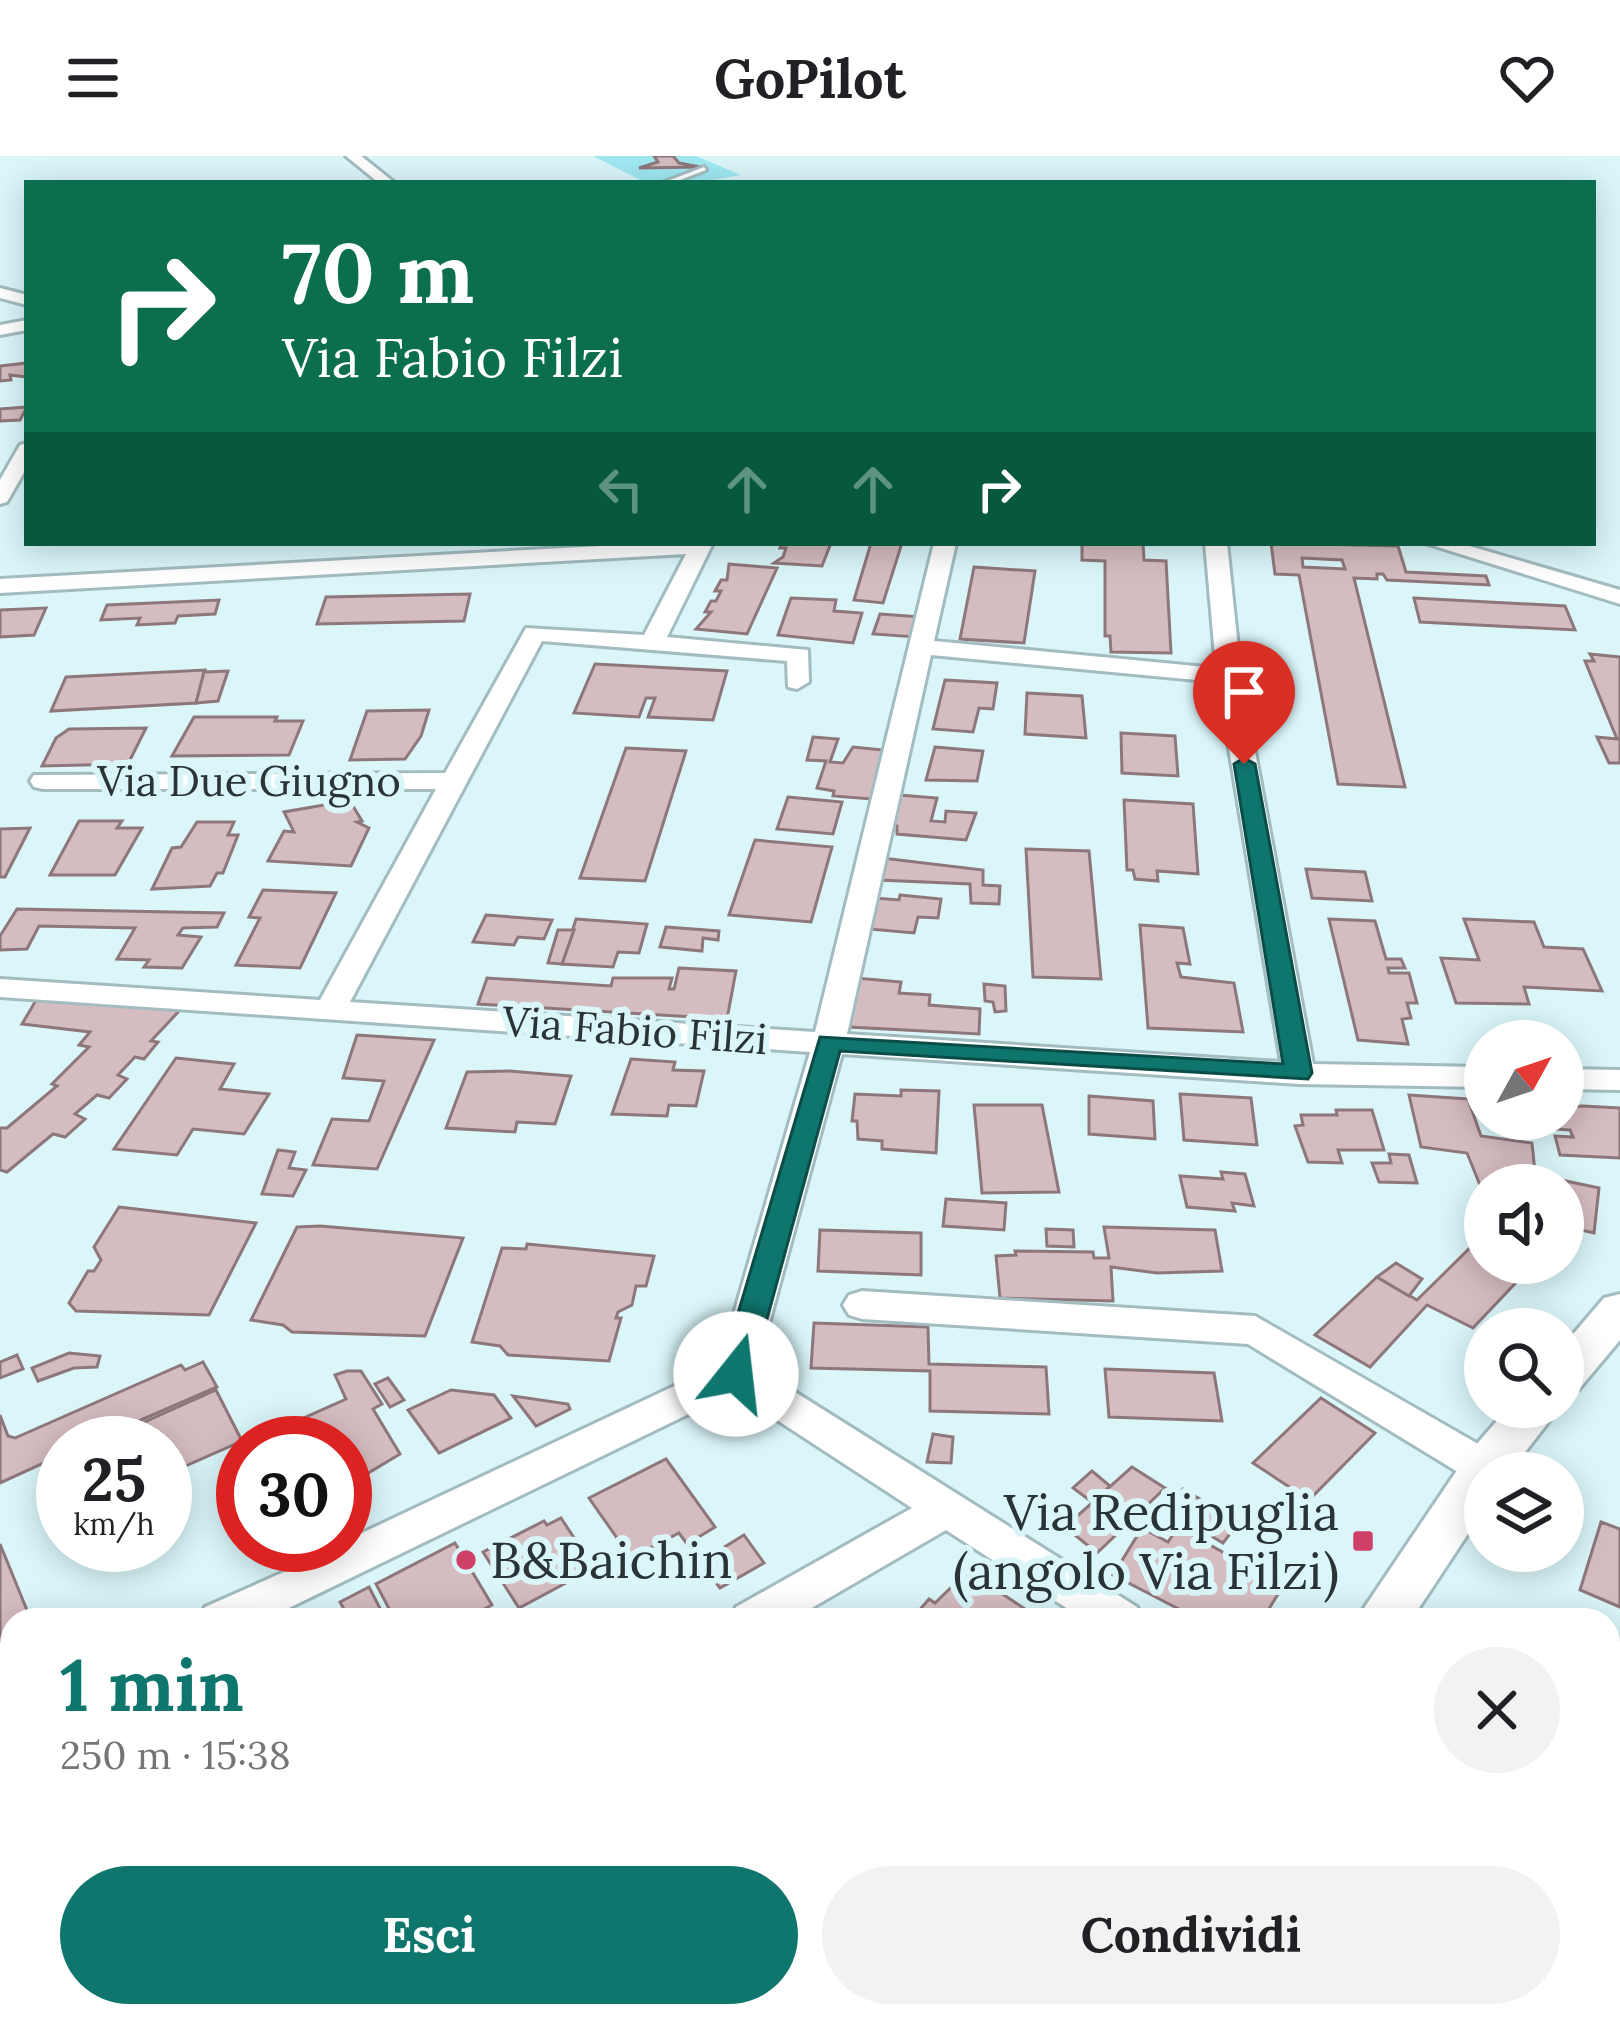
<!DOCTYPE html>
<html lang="it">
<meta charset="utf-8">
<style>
body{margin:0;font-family:Lora,serif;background:#f2f2f2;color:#202124;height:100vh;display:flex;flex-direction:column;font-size:45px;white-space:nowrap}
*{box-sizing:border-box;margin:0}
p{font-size:39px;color:#757577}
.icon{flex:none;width:66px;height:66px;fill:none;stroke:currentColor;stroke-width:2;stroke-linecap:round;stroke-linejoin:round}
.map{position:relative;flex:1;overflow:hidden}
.sheet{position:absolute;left:0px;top:1452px;width:1620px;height:420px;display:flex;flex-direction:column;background:#fff;border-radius:36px 36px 0 0;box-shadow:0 6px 30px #0003}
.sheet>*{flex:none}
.hud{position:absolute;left:24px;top:24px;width:1572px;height:366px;border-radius:0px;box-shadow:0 6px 30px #0003;background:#0b6e4f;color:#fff;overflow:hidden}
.needle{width:78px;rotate:50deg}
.buttons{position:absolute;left:1464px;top:864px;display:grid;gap:24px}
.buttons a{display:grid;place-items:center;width:120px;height:120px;border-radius:50%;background:#fff;box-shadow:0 6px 30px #0003;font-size:60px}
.speed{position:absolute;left:36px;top:1260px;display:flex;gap:24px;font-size:60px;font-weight:700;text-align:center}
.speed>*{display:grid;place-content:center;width:156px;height:156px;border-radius:50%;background:#fff;box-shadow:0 6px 30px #0003;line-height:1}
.speed small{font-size:30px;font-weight:400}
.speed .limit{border:18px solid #d22;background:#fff;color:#111}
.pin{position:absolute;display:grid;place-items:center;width:102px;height:102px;color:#fff;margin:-123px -51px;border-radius:50% 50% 50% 0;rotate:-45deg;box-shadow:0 0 12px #0007}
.pin .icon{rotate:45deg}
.me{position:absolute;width:132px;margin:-66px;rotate:16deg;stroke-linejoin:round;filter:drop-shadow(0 0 9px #0008)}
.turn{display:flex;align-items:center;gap:42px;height:252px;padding:0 60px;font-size:54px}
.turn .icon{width:156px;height:156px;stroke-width:2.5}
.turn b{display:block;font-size:84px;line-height:102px}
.lanes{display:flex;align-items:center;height:114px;padding:0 60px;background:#0003;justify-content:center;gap:60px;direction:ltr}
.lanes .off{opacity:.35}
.round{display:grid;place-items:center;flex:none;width:126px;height:126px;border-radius:63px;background:#f2f2f2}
.head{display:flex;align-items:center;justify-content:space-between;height:204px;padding:0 60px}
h1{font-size:72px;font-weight:700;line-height:90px;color:#0f766e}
.action{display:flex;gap:24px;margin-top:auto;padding:24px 60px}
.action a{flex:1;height:138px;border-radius:72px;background:#0f766e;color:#fff;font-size:48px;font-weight:700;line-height:138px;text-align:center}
.action a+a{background:#f2f2f2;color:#202124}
header{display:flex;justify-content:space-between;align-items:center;height:156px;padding:0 60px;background:#fff;font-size:54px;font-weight:700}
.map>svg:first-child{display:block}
.green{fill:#9fe8f2}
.building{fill:#d5bcc0;stroke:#8e777b;stroke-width:3;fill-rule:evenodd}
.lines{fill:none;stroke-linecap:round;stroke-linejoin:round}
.service-casing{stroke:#a2bcc0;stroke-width:6}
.minor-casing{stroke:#a2bcc0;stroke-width:6}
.tertiary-casing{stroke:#a2bcc0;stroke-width:6}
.service{fill:#fff;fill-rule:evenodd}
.minor{fill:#fff;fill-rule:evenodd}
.tertiary{fill:#fff;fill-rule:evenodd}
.route{fill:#0f766e;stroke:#0a4d48;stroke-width:3}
.poi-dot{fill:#cf4068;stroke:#daf6f9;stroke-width:4.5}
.labels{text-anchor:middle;stroke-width:12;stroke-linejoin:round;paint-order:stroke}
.street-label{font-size:42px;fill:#2a3436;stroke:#daf6f9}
.near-poi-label{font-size:51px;fill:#2a3436;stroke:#daf6f9;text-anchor:end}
</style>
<header><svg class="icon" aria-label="menu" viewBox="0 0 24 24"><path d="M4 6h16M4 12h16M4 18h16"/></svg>GoPilot<svg class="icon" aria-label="heart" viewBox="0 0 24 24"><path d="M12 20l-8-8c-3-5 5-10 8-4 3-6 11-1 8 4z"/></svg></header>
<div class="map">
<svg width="1620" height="1872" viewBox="0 0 1620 1872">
<rect width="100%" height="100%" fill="#daf6f9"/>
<path class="green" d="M 593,0 L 696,0 L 741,19 L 695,27 L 646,27 Z"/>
<g class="building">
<path d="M 654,0 L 673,0 L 679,7 L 700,11 L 639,12 L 658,6 Z"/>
<path d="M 27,207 L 27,221 L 10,219 L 11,224 L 0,225 L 0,210 Z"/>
<path d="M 27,251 L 20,264 L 0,265 L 0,253 Z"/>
<path d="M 782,387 L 831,387 L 822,410 L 774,407 L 783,401 L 786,392 L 780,392 Z"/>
<path d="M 871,387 L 902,387 L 883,447 L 854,444 Z"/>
<path d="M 1082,387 L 1143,387 L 1144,404 L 1166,405 L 1171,497 L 1111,496 L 1110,480 L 1105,480 L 1105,405 L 1082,404 Z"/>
<path d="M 1271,387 L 1398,390 L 1406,416 L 1486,420 L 1489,429 L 1387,424 L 1383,418 L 1377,418 L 1377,423 L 1354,422 L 1405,631 L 1338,628 L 1299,419 L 1275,418 ZM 1302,402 L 1342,404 L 1345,413 L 1303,411 Z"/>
<path d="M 729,408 L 777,412 L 747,478 L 696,473 L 711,456 L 705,456 L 711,445 L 716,445 L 721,435 L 715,435 L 721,424 L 727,424 Z"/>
<path d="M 974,411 L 1035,415 L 1024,487 L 960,483 Z"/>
<path d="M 470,438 L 464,465 L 317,468 L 326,441 Z"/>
<path d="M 791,442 L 836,444 L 834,455 L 862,457 L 853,487 L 778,479 Z"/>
<path d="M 1414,442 L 1565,450 L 1575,474 L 1420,466 Z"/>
<path d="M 219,444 L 215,458 L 178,460 L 175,467 L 137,469 L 140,462 L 101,464 L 107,449 Z"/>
<path d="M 46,452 L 34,479 L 0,481 L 0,454 Z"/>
<path d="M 880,458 L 922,461 L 916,481 L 873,478 Z"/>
<path d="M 1590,498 L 1620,501 L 1620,607 L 1609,607 L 1597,581 L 1617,583 L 1585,505 L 1594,505 Z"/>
<path d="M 595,508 L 727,515 L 713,564 L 648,561 L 655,542 L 646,542 L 639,561 L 574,557 Z"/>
<path d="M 205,514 L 196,547 L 51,555 L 66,521 Z"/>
<path d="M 228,515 L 218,545 L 196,547 L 204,516 Z"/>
<path d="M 945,524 L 997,527 L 993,553 L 979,552 L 973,576 L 933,573 Z"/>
<path d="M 1027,537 L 1082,540 L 1086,582 L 1025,578 Z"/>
<path d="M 429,554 L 421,580 L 405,603 L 350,604 L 367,555 Z"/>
<path d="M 194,561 L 277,561 L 275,565 L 303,565 L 289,599 L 172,600 Z"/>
<path d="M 146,572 L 128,608 L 42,610 L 56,582 L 69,573 Z"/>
<path d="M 1121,577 L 1175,580 L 1178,620 L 1122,617 Z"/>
<path d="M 813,581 L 838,583 L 830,606 L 843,607 L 853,591 L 883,594 L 871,643 L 833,640 L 834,635 L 817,632 L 826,605 L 807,604 Z"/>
<path d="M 935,591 L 983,595 L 977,625 L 926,624 Z"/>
<path d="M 626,592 L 686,595 L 645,725 L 580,722 Z"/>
<path d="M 899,639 L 937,642 L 931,665 L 945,666 L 946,655 L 976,657 L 966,684 L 897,678 L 897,670 L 892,669 Z"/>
<path d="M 788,641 L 842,646 L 833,678 L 777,673 Z"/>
<path d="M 1124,644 L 1193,648 L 1198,718 L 1157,715 L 1158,725 L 1135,723 L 1133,714 L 1127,714 Z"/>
<path d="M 341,646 L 353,650 L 362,665 L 357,666 L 369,672 L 351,710 L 268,705 L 284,675 L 294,676 L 284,656 Z"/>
<path d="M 79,665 L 122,665 L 117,672 L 142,672 L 115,719 L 50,719 Z"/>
<path d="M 197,666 L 234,666 L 228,679 L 238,679 L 223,717 L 217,717 L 210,730 L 152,733 L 172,692 L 181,691 Z"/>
<path d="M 30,672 L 5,721 L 0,721 L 0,673 Z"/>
<path d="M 755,684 L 832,691 L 811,766 L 729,759 Z"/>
<path d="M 1026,693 L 1089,695 L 1101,823 L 1033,821 Z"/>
<path d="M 882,702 L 983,714 L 983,729 L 1000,730 L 999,748 L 971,747 L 970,728 L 879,724 Z"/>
<path d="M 1306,713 L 1365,716 L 1372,745 L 1312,742 Z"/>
<path d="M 263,734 L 336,737 L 300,812 L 236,809 L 260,762 L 249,761 Z"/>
<path d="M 900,739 L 941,743 L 938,762 L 918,761 L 914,777 L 869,773 L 876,742 L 899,744 Z"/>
<path d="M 17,753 L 224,757 L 217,771 L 183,772 L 178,779 L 201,781 L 182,812 L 144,811 L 149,804 L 117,803 L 135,772 L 39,770 L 27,793 L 0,794 L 0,780 Z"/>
<path d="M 486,759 L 552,764 L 544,783 L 518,781 L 514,789 L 473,786 Z"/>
<path d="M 576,763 L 647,768 L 639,797 L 618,796 L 613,811 L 562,808 Z"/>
<path d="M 1329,763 L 1375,765 L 1386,803 L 1401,803 L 1405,812 L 1388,812 L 1389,817 L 1409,817 L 1417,847 L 1407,847 L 1411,862 L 1402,863 L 1408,888 L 1358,884 Z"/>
<path d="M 1464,763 L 1534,766 L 1544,791 L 1583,793 L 1602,835 L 1524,831 L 1529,848 L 1456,847 L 1441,802 L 1479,804 Z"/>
<path d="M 1140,769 L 1183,772 L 1190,808 L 1177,807 L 1181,821 L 1234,827 L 1243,876 L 1148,872 Z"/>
<path d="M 666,771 L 719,775 L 718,784 L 703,782 L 702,795 L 660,791 Z"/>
<path d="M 558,774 L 574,774 L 562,808 L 548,807 Z"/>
<path d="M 679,812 L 736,815 L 727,863 L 478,848 L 487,822 L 611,830 L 613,822 L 672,822 L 669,833 L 674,833 Z"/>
<path d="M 856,822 L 901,826 L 899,837 L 930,839 L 929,849 L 980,853 L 979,878 L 849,871 Z"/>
<path d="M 984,828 L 1005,830 L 1006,855 L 995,856 L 993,846 L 985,845 Z"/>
<path d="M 38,841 L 180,854 L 151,885 L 158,886 L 144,903 L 135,901 L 118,919 L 127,923 L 109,942 L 97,939 L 75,958 L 85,963 L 65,981 L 53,978 L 7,1016 L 0,1014 L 0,972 L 7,972 L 57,930 L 52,928 L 89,891 L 79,889 L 90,876 L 22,868 Z"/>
<path d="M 357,879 L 434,884 L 377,1013 L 313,1009 L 332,963 L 369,965 L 384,925 L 343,922 Z"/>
<path d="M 176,902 L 234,908 L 220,933 L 269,938 L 244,978 L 193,973 L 177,999 L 114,993 Z"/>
<path d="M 631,903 L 675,906 L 673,914 L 704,915 L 696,950 L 669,949 L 667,960 L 612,958 Z"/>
<path d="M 509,915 L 571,920 L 555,968 L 517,966 L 515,976 L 446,972 L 467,916 Z"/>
<path d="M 901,934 L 939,935 L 936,997 L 882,993 L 882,985 L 858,983 L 857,965 L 852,965 L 855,938 L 901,940 Z"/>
<path d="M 1180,938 L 1251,942 L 1257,989 L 1184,984 Z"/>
<path d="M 1409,939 L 1468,943 L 1481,980 L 1532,987 L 1535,1016 L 1530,1014 L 1530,1023 L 1537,1025 L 1538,1019 L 1599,1032 L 1594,1077 L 1563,1070 L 1563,1029 L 1485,1029 L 1482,1034 L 1467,997 L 1421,991 Z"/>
<path d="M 1089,940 L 1153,945 L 1155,983 L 1089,978 Z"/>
<path d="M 974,949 L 1042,949 L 1059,1036 L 982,1037 Z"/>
<path d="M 1583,950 L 1620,952 L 1620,1002 L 1560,999 L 1555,980 L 1573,981 L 1570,974 L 1524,971 L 1522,963 L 1563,963 L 1563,951 Z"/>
<path d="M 1336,954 L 1372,954 L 1384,994 L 1338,994 L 1342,1007 L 1308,1006 L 1295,970 L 1303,969 L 1301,959 L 1337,959 Z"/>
<path d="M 278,994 L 295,996 L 289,1012 L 306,1014 L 293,1040 L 262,1038 Z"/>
<path d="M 1389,998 L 1409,999 L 1417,1027 L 1379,1026 L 1372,1007 L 1391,1007 Z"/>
<path d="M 1221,1016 L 1245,1018 L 1254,1050 L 1232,1047 L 1235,1055 L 1187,1051 L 1180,1020 L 1223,1023 Z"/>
<path d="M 946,1043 L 1006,1047 L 1004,1074 L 943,1070 Z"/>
<path d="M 119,1051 L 256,1067 L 209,1159 L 76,1155 L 69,1147 L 88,1115 L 94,1115 L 101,1104 L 94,1091 Z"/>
<path d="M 320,1070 L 463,1082 L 425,1180 L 292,1176 L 283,1169 L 251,1164 L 297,1071 Z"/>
<path d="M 1104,1071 L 1215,1074 L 1222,1115 L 1157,1117 L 1111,1111 L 1113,1145 L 1000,1142 L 996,1100 L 1016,1099 L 1015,1095 L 1093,1096 L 1094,1102 L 1109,1102 Z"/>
<path d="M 1046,1073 L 1073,1074 L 1074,1091 L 1047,1090 Z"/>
<path d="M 820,1074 L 921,1077 L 921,1119 L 818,1115 Z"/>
<path d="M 1475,1087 L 1485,1093 L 1485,1107 L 1510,1107 L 1526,1116 L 1473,1172 L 1427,1149 L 1370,1211 L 1315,1179 L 1377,1121 L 1417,1144 Z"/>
<path d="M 527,1088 L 654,1100 L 646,1130 L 636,1130 L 632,1149 L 618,1156 L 616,1162 L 621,1162 L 609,1205 L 508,1199 L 500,1190 L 472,1186 L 502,1092 L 526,1093 Z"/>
<path d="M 1396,1107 L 1422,1123 L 1409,1140 L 1377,1121 Z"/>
<path d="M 814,1167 L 928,1171 L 929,1208 L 1046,1211 L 1049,1258 L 930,1255 L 930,1215 L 811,1212 Z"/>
<path d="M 69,1197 L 100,1200 L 97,1211 L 74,1212 L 38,1225 L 32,1212 Z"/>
<path d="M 17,1199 L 23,1213 L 0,1222 L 0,1206 Z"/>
<path d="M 203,1206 L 217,1231 L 88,1287 L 63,1287 L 63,1298 L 0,1327 L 0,1259 L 8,1280 L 15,1282 L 181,1209 L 185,1214 Z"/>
<path d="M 1105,1213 L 1214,1217 L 1222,1265 L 1109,1261 Z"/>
<path d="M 347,1215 L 361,1215 L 382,1248 L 373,1253 L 400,1298 L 345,1331 L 345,1287 L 284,1287 L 277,1274 L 346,1243 L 335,1219 Z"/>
<path d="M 388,1222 L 404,1244 L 390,1251 L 375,1228 Z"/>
<path d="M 216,1234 L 242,1285 L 165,1319 L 165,1287 L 102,1285 Z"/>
<path d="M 451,1234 L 494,1239 L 511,1262 L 439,1297 L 408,1254 Z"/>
<path d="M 513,1240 L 568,1248 L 570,1253 L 536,1270 Z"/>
<path d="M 1321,1242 L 1375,1277 L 1309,1344 L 1253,1307 Z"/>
<path d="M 933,1278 L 953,1281 L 951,1307 L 927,1306 Z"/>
<path d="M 666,1303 L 715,1371 L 687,1388 L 679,1377 L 631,1402 L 589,1342 Z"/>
<path d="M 1132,1311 L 1165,1332 L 1097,1397 L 1065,1371 Z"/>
<path d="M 1092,1315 L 1110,1330 L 1092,1346 L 1073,1332 Z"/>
<path d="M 1183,1333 L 1239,1366 L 1223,1387 L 1166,1353 Z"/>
<path d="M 561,1362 L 594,1412 L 519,1452 L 483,1396 L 544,1365 L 547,1369 Z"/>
<path d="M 1601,1366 L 1620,1373 L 1620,1451 L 1580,1434 Z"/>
<path d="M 1178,1371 L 1283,1430 L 1262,1464 L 1200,1464 L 1113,1419 L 1142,1372 L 1168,1386 Z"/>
<path d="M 744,1379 L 764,1407 L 720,1432 L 700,1406 Z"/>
<path d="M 455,1387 L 492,1449 L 463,1464 L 395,1464 L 376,1428 Z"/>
<path d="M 0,1388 L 31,1464 L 12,1464 L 12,1483 L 0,1489 Z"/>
<path d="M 968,1415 L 1025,1453 L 1016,1464 L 911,1464 L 929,1443 L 935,1447 Z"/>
<path d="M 369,1431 L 386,1464 L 350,1464 L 340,1446 Z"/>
<path d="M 1620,1772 L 1620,1872 L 1595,1872 L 1598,1860 L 1608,1860 L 1608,1819 Z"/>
<path d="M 90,1860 L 137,1860 L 142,1872 L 70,1872 Z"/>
<path d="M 229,1860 L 287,1860 L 293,1872 L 208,1872 Z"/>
<path d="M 828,1860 L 976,1860 L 989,1869 L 820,1872 Z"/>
</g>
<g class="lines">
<defs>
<path id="service" d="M 704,11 L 706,14 L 672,27 L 662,27 Z"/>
<g id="minor">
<path d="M 346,0 L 361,0 L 395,27 L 379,27 Z"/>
<path d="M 0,132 L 27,139 L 27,149 L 0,142 Z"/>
<path d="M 27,164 L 27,174 L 0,179 L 0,169 Z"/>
<path d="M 27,287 L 27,311 L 7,346 L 0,348 L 0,324 L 20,289 Z"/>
<path d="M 656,387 L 713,387 L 667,481 L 808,494 L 809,526 L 797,533 L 788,531 L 787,505 L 542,485 L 350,846 L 815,876 L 934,387 L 956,387 L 934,485 L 1216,512 L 1205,387 L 1227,387 L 1241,520 L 1313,908 L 1485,911 L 1485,931 L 1299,928 L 842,898 L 757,1212 L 1137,1451 L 1143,1464 L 1085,1464 L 946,1374 L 791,1464 L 730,1464 L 736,1451 L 912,1352 L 734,1236 L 264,1464 L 199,1464 L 205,1451 L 345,1389 L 345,1385 L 719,1209 L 810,896 L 0,841 L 0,823 L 320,844 L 436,633 L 43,633 L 34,631 L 30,625 L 34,619 L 445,617 L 526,472 L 644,479 L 686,398 L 0,437 L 0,423 ZM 931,499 L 1218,526 L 1281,906 L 847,878 Z"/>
<path d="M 1425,387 L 1459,387 L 1620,434 L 1620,448 Z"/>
<path d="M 1563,913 L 1620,914 L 1620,934 L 1563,933 Z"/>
<path d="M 862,1135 L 1255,1160 L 1499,1300 L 1505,1312 L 1503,1317 L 1485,1317 L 1485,1328 L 1471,1324 L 1248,1188 L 862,1163 L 849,1159 L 843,1149 L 849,1139 Z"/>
<path d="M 12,1543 L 12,1586 L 0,1591 L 0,1548 Z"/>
<path d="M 14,1860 L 82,1860 L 77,1872 L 9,1872 Z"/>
</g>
<g id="tertiary">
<path d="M 1620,1138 L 1620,1184 L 1579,1233 L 1563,1239 L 1563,1190 L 1604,1142 Z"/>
<path d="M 1509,1251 L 1560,1251 L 1509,1317 L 1485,1317 L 1485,1352 L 1411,1464 L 1356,1464 L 1468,1298 Z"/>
<path d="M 1121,1860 L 1184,1860 L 1179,1872 L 1116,1872 Z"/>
</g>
</defs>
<use href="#service" class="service-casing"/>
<use href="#minor" class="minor-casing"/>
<use href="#tertiary" class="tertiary-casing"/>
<use href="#service" class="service"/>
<use href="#minor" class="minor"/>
<use href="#tertiary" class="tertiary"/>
</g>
<path class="route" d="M 1244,602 L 1255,608 L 1312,917 L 1308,923 L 840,895 L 752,1218 L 748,1227 L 725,1227 L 720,1218 L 820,881 L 1283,908 L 1234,608 Z"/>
<g class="poi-dot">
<rect x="1351" y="1373" width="24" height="24" rx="6"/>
<circle cx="466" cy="1404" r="12"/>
</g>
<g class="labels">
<g class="street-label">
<text x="249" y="640">Via Due Giugno</text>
<text transform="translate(635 874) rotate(4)" y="15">Via Fabio Filzi</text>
</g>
<g class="near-poi-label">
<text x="1339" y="1374">Via Redipuglia<tspan x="1339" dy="59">(angolo Via Filzi)</tspan></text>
<text x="490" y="1422" text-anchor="start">B&amp;Baichin</text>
</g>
</g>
</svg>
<div class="buttons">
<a><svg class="needle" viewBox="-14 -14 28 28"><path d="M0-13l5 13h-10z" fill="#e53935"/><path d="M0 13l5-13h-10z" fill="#757577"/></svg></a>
<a><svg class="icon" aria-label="sound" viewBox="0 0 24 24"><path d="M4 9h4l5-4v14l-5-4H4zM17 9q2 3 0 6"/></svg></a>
<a><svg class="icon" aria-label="search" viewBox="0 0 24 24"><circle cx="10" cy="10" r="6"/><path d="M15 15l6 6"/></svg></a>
<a><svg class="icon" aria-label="layers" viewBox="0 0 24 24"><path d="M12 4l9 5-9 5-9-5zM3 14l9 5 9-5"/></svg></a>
</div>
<div class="speed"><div>25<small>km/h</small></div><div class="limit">30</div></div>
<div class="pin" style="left:1244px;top:608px;background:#d93025"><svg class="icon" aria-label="arrive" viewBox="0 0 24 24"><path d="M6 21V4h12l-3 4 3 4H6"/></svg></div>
<svg class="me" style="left:736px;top:1218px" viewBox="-20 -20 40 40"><circle r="19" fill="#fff"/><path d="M0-13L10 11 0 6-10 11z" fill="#0f766e"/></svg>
<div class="hud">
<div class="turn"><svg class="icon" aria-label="right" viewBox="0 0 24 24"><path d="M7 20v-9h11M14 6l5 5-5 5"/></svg><div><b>70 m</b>Via Fabio Filzi</div></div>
<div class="lanes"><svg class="icon off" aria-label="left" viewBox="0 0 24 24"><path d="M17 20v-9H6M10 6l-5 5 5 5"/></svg><svg class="icon off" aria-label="ahead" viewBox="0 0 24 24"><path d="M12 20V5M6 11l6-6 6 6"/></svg><svg class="icon off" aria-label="ahead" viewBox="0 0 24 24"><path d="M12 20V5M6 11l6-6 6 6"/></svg><svg class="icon" aria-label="right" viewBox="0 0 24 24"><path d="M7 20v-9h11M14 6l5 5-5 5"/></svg></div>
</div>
<section class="sheet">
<div class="head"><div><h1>1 min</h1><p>250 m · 15:38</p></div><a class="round"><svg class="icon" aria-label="close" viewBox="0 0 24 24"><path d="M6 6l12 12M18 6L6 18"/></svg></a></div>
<div class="action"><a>Esci</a><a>Condividi</a></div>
</section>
</div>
